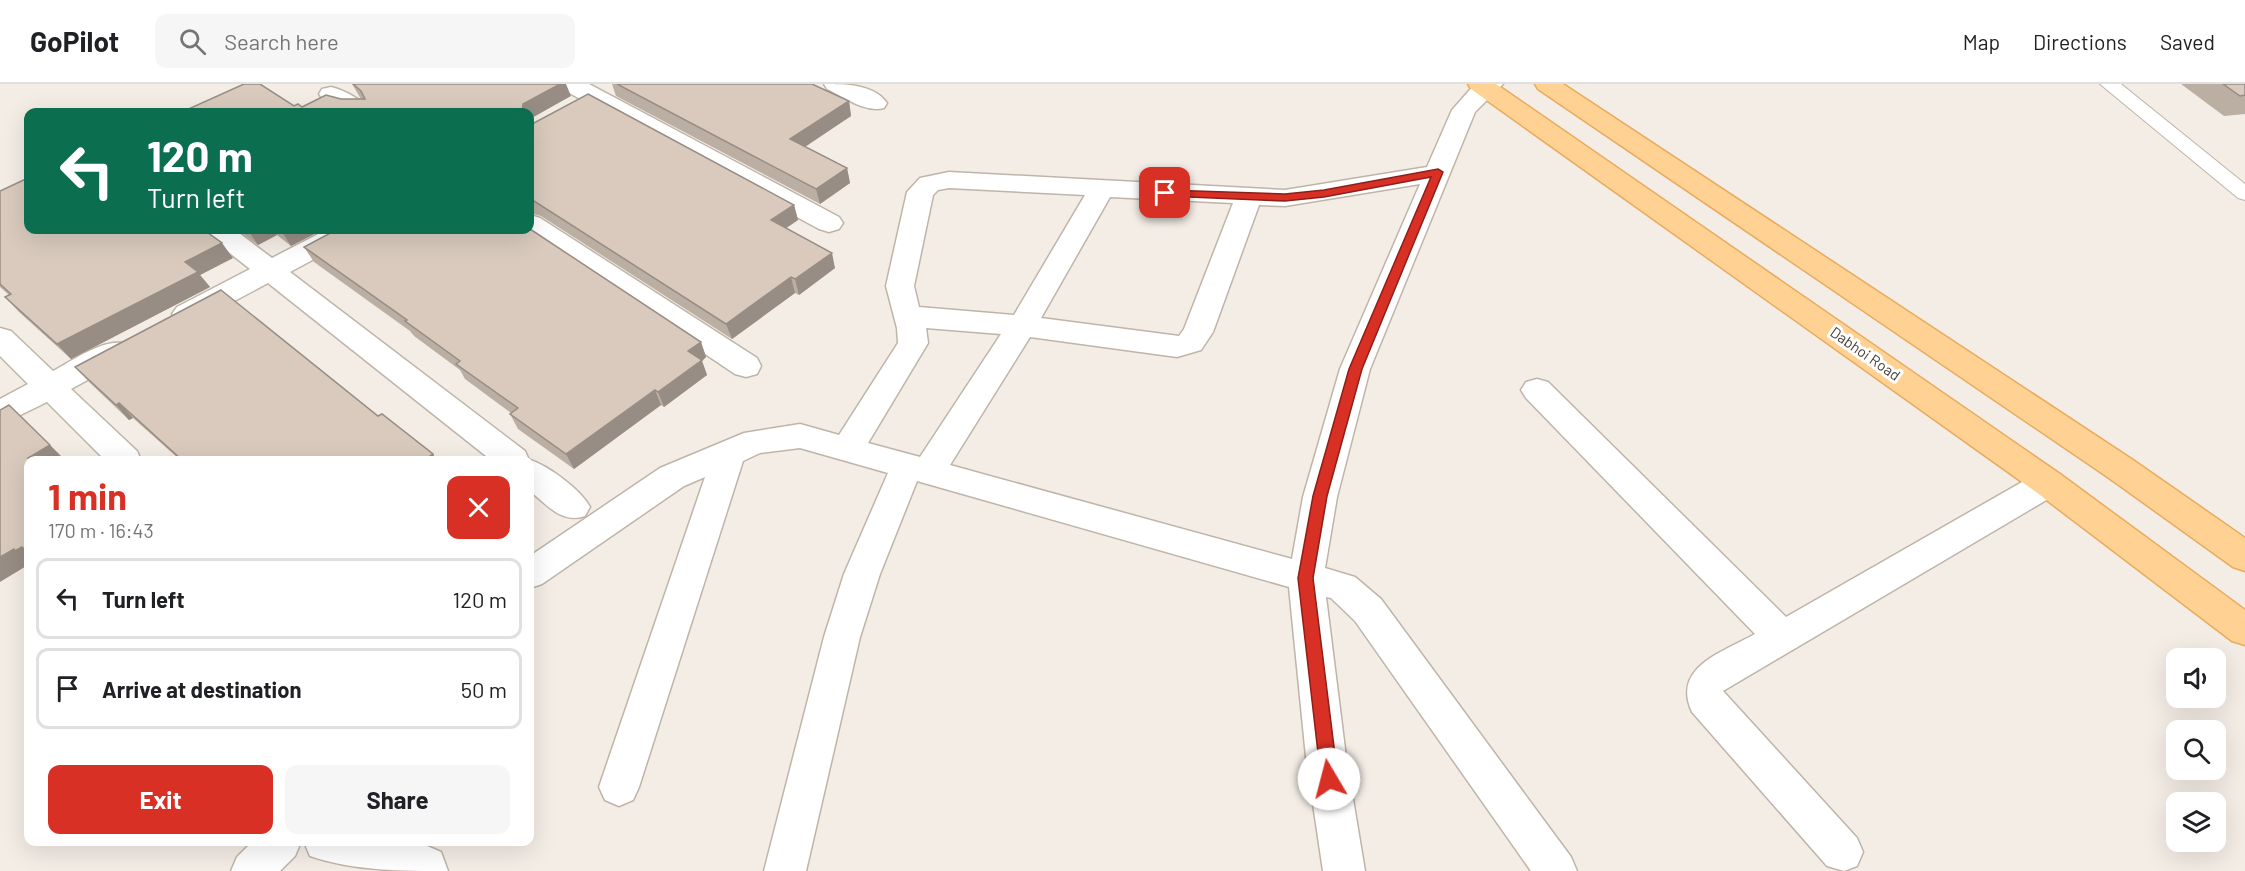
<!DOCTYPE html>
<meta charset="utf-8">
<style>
body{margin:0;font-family:Barlow,sans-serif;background:#f6f6f6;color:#202124;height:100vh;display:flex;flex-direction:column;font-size:22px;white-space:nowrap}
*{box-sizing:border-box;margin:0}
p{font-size:20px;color:#757577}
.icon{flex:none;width:33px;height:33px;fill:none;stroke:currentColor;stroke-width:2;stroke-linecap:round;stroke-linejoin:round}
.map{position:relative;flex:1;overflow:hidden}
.panel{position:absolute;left:24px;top:372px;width:510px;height:390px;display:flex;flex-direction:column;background:#fff;border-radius:12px;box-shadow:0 6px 24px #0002}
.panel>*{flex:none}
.hud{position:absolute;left:24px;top:24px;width:510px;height:126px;border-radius:12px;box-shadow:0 6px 24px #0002;background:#0b6e4f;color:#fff;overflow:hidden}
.tools{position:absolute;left:2166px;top:564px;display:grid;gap:12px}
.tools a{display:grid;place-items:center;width:60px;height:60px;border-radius:12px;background:#fff;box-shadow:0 6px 24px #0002;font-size:30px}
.pin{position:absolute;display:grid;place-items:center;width:51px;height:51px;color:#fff;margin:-26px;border-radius:12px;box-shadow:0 3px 9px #0006}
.me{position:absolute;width:66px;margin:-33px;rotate:352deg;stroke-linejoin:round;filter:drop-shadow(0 0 4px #0008)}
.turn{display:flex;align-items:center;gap:21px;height:126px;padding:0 24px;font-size:27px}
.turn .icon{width:78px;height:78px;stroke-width:2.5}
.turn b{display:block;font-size:42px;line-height:51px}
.round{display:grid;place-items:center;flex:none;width:63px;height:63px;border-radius:12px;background:#f6f6f6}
.overview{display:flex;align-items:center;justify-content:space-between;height:102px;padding:0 24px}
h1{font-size:36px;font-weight:700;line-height:45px;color:#d93025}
.primary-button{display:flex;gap:12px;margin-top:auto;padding:12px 24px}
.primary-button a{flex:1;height:69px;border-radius:12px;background:#d93025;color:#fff;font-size:24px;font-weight:700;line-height:69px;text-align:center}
.primary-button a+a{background:#f6f6f6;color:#202124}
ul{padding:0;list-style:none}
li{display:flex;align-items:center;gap:18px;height:81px;margin:0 12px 9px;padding:0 12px;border:3px solid #e0e0e0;border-radius:12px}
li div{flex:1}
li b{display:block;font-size:22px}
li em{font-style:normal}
header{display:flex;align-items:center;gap:36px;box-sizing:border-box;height:84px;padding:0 30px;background:#fff;border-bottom:2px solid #e0e0e0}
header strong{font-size:28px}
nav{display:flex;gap:33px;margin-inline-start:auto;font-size:21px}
.search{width:420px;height:54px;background:#f6f6f6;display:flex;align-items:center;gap:15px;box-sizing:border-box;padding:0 21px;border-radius:12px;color:#757577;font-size:22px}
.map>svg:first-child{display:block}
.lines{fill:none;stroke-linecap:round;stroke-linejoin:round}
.service-casing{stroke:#bfb4a8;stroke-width:2}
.minor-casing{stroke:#bfb4a8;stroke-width:3}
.primary-casing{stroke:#e9ab5e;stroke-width:3}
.service{fill:#fff;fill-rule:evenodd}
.minor{fill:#fff;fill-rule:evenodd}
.primary{fill:#ffd193;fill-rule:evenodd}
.wall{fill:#bbaea3}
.shaded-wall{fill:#988d84}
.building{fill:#d9cabd;stroke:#988d84;stroke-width:1.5}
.route{fill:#d93025;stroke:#8d1f18;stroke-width:1.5}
.labels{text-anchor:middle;stroke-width:6;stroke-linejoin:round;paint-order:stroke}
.street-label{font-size:15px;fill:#473d35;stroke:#fff}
</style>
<header>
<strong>GoPilot</strong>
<div class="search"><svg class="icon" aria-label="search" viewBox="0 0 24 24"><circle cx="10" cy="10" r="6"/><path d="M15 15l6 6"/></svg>Search here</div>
<nav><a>Map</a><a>Directions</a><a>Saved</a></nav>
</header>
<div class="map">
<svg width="2245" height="787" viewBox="0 0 2245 787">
<rect width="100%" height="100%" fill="#f4ede6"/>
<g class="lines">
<defs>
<path id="service" d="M 2100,0 L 2121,0 L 2245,100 L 2245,116 L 2238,114 Z"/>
<g id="minor">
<path d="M 559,0 L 589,0 L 839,133 L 843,139 L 839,145 L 829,148 L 819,145 L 562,5 Z"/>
<path d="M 824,0 C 845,0 874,0 887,19 L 884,24 C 865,29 844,13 827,5 Z"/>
<path d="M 1475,0 L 1503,0 L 1475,28 L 1370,285 L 1337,413 L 1325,484 L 1355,493 L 1381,515 L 1571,773 L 1577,787 L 1531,787 L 1355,537 L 1331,514 L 1326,513 L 1346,673 L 1365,787 L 1323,787 L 1306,673 L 1289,503 L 917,397 L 880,490 L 860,553 L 806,787 L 764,787 L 824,553 L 844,490 L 888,389 L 800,364 L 760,369 L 743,377 L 639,703 L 633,716 L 619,722 L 605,716 L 599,703 L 705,393 L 684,402 L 542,500 L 530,504 L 530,472 L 660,384 L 744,349 L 800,340 L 839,351 L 898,259 L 897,244 L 886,202 L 907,108 L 920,94 L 949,88 L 1285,106 L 1427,83 L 1452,26 ZM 1420,100 L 1340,285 L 1303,413 L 1292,475 L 950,381 L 1030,253 L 1177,273 L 1201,266 L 1213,248 L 1259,121 L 1285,122 ZM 949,104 L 1085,111 L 1014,231 L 919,223 L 914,202 L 933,111 L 938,106 ZM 1110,113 L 1233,119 L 1184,245 L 1179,252 L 1041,234 ZM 926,244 L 1001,250 L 920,373 L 868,359 L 928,259 Z"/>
<path d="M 331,3 C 344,6 363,16 371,28 C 352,30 331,28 319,10 L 322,5 Z"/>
<path d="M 530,131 L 540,134 L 757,274 L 761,282 L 757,290 L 746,293 L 735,290 L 520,146 L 530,146 Z"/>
<path d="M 204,146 L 235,146 L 272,174 L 326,146 L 360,146 L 357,152 L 290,188 L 525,367 L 529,376 L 491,376 L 268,199 L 197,237 L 187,240 L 177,237 L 172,230 L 177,223 L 250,185 L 208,152 Z"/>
<path d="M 0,244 L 11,247 L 53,287 C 74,276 104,253 128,260 L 132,267 L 128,274 L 71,305 L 137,367 L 141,376 L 105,376 L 47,318 L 0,341 L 0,315 L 28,300 L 0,272 Z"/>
<path d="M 1537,295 L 1548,298 L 1786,533 L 2036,390 L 2048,386 L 2060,390 L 2065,399 L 2060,408 L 1723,607 L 1857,754 L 1863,768 L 1857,782 L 1844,787 L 1827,782 L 1692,628 C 1671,583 1723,568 1755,550 L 1526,314 L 1521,306 L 1526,298 Z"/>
<path d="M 530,376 C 549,382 581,406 590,423 L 585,432 C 562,440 547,421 530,407 Z"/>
<path d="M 252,758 L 301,758 L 295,772 L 280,787 L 231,787 L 237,773 Z"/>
<path d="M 304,758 L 418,758 L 441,768 L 448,787 C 402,787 354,787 310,772 Z"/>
</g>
<g id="primary">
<path d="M 1468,0 L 1496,0 L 2060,390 L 2245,526 L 2245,561 L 2232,557 L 2036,408 L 1471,5 Z"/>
<path d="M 1535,0 L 1563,0 L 2133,376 L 2245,454 L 2245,487 L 2233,483 L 2109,394 L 1538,5 Z"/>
</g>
</defs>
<use href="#service" class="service-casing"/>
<use href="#minor" class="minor-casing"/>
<use href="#primary" class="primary-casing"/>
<use href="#service" class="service"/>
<use href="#minor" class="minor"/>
<use href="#primary" class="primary"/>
</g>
<g class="wall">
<path d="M 352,0 L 571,12 L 182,28 L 294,22 L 302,23 L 341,15 L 361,15 Z"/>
<path d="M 612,0 L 812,0 L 849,17 L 851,32 L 805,63 L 847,84 L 850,99 L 820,120 L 616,12 Z"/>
<path d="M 2181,0 L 2245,0 L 2245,30 L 2224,32 Z"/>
<path d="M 530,40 L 794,121 L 798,136 L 786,144 L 835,184 L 799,211 L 795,209 L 732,255 L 541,132 L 530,129 Z"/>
<path d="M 0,107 L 233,174 L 200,191 L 210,203 L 71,275 L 19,228 L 5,213 L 9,211 L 0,203 Z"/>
<path d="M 237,146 L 322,146 L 291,162 L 277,151 L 258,161 Z"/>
<path d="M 304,163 L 701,258 L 706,273 L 702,277 L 707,291 L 664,323 L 661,321 L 574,385 L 518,345 L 510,330 L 511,329 L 465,295 L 460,286 L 414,252 L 410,247 L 314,178 Z"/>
<path d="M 75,283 L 378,332 L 437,376 L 180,376 L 133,334 L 129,336 L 89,298 Z"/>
</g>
<g class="shaded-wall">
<path d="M 560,0 L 566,0 L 571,12 L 530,35 L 530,28 L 522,28 L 523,20 Z"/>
<path d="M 849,17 L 851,32 L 794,70 L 790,55 Z"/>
<path d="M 847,84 L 850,99 L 820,120 L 816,105 Z"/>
<path d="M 794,121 L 798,136 L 776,151 L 771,136 Z"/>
<path d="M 248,146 L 273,146 L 277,151 L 258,161 Z"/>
<path d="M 281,146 L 322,146 L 291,162 Z"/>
<path d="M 222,159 L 233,174 L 200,191 L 210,203 L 71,275 L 57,260 L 185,178 Z"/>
<path d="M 832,169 L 835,184 L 799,211 L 795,195 Z"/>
<path d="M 791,193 L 795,209 L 732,255 L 726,240 Z"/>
<path d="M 701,258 L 706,273 L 702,277 L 707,291 L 664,323 L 658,308 L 688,267 Z"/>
<path d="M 655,306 L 661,321 L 574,385 L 566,370 Z"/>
<path d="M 119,319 L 133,334 L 129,336 L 116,321 Z"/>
<path d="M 50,361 L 65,376 L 31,376 L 28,374 Z"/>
<path d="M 433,370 L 437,376 L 429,376 L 427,374 Z"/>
<path d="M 22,463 L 28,468 L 28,481 L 0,498 L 0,473 L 14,465 Z"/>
</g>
<g class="building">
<path d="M 244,0 L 260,0 L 294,22 L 298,20 L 302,23 L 326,11 L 341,15 L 365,15 L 361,7 L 353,0 L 560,0 L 523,20 L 522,28 L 174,28 L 179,26 L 182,28 Z"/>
<path d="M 617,0 L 812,0 L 849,17 L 790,55 L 847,84 L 816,105 Z"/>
<path d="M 2223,0 L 2245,0 L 2245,11 L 2240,12 Z"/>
<path d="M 588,10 L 794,121 L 771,136 L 832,169 L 795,195 L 791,193 L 726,240 L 534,117 L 530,116 L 530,40 L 534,39 Z"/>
<path d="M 28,94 L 28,146 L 204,146 L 222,159 L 185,178 L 198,188 L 57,260 L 5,213 L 11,210 L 0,200 L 0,107 Z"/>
<path d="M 530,145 L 701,258 L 688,267 L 702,276 L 658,308 L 655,306 L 566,370 L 510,330 L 518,324 L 456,280 L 460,277 L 405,237 L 407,236 L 304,163 L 336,146 L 530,146 Z"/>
<path d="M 221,206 L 378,332 L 382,330 L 433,370 L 427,374 L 431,376 L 182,376 L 119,319 L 116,321 L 75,283 Z"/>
<path d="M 9,321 L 50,361 L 28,374 L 31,376 L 28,376 L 28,469 L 22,463 L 15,467 L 14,465 L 0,473 L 0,326 Z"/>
</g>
<path class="route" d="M 1438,85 L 1443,88 L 1362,285 L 1327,412 L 1313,494 L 1338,695 L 1335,701 L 1329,703 L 1323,701 L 1321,695 L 1298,494 L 1313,412 L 1349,285 L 1431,93 L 1324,113 L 1285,117 L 1165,112 L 1159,109 L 1165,106 L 1285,110 L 1324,106 Z"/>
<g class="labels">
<g class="street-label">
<text transform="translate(1865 270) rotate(35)" y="5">Dabhoi Road</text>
</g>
</g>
</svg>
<div class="tools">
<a><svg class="icon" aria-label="sound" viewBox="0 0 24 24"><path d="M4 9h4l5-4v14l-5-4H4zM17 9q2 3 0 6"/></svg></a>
<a><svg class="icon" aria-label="search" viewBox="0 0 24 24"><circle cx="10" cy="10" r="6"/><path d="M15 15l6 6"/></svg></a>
<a><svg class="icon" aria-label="layers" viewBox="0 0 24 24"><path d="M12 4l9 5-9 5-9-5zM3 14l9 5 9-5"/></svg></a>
</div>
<div class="pin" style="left:1165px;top:109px;background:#d93025"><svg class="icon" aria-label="arrive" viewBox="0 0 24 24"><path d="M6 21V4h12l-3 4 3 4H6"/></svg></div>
<svg class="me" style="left:1329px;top:695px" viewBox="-20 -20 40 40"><circle r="19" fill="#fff"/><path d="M0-13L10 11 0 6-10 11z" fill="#d93025"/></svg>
<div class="hud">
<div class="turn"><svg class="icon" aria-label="left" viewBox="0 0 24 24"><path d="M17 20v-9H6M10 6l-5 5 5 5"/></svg><div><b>120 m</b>Turn left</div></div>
</div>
<section class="panel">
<div class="overview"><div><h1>1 min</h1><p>170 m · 16:43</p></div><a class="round" style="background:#d93025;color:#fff"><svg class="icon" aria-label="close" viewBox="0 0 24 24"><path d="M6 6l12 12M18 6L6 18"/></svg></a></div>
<ul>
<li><svg class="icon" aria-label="left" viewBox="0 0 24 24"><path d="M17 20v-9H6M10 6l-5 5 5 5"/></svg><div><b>Turn left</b></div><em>120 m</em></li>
<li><svg class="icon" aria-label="arrive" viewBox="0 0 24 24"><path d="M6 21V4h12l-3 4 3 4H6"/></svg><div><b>Arrive at destination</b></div><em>50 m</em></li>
</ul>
<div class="primary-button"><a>Exit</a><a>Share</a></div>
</section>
</div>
